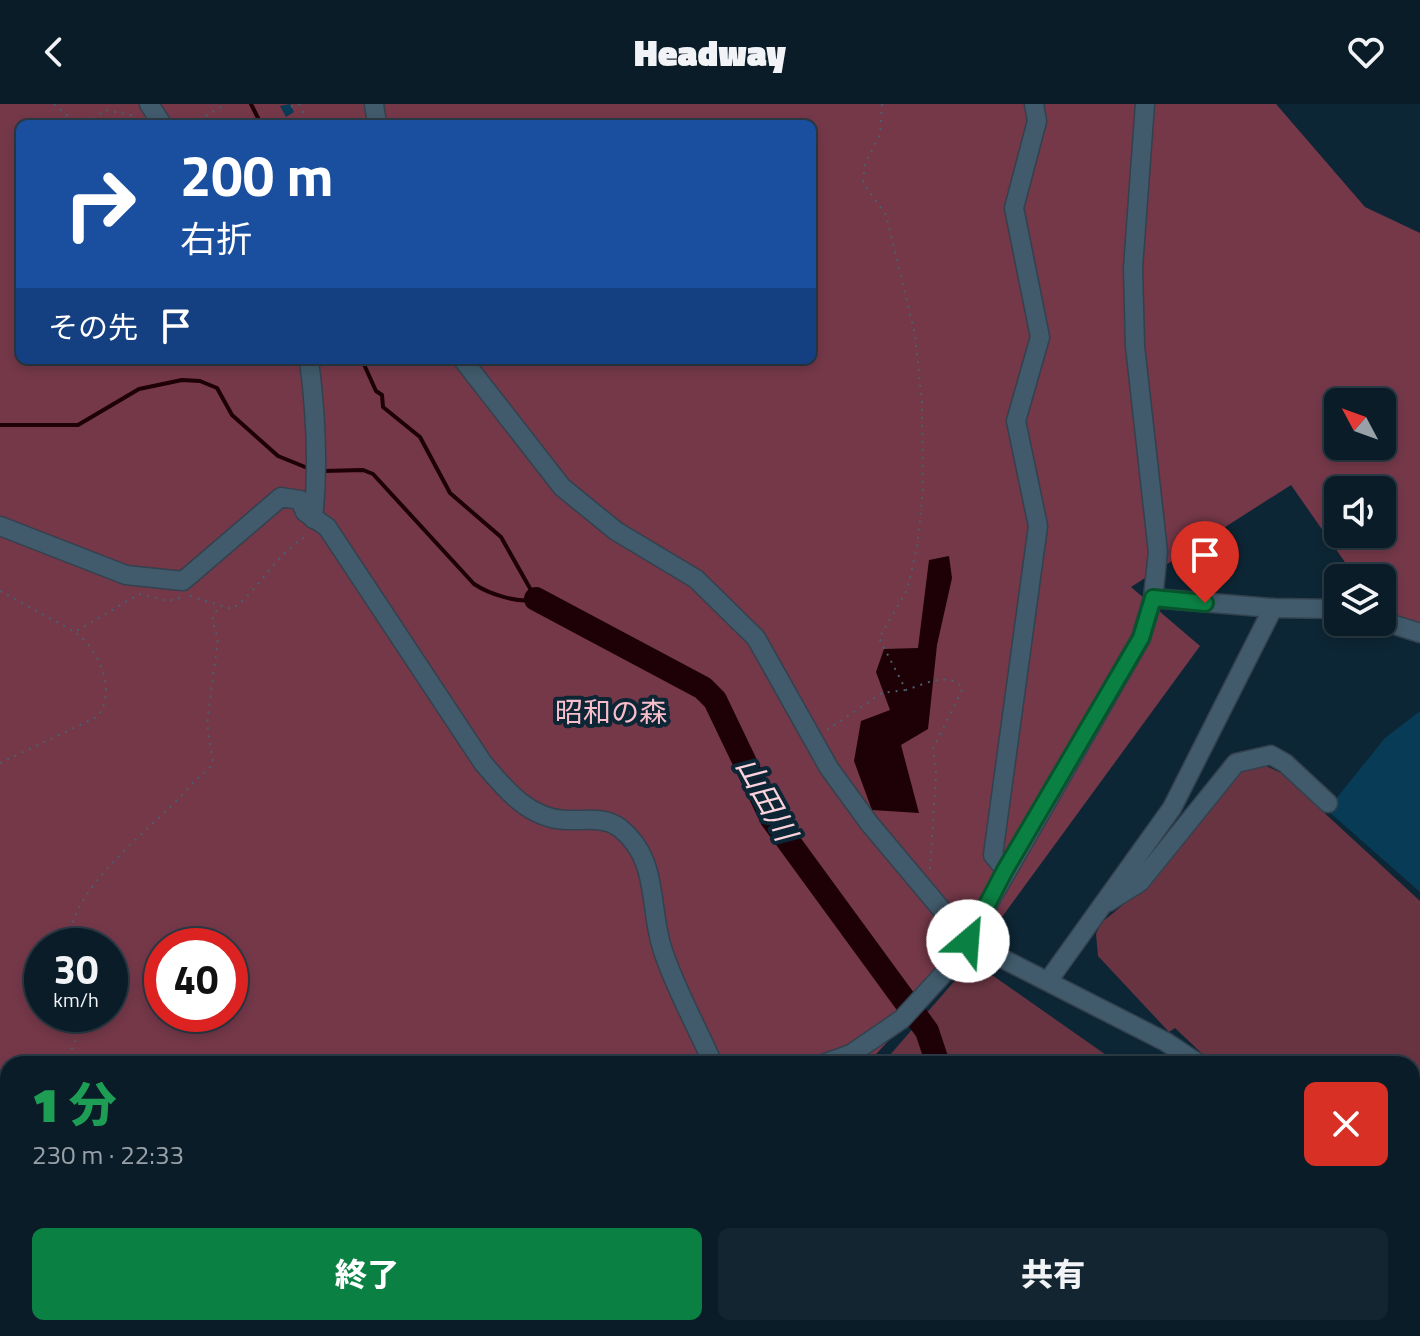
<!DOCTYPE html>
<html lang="ja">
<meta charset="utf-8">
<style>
body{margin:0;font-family:"Titillium Web","Noto Sans JP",sans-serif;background:#132530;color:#f1f3f6;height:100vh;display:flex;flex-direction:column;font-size:30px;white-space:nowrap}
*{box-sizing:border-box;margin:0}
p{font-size:26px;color:#99a1a8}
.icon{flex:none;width:44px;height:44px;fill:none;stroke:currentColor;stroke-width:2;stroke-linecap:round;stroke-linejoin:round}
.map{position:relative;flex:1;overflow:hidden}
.details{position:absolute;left:0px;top:952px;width:1420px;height:280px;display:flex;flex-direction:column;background:#0a1c28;border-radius:24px 24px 0 0;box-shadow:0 4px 12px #0003,0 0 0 2px #2a3a45}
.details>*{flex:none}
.guide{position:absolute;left:16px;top:16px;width:800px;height:244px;border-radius:12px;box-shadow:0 4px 12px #0003,0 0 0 2px #2a3a45;background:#1a4fa0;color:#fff;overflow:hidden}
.needle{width:52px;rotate:311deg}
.tools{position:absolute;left:1324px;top:284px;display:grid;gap:16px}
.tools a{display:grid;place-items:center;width:72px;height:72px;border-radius:12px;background:#0a1c28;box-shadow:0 4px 12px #0003,0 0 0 2px #2a3a45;font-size:40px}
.speed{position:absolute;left:24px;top:824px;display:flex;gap:16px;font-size:40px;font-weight:700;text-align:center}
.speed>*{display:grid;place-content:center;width:104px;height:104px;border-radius:50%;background:#0a1c28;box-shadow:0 4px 12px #0003,0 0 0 2px #2a3a45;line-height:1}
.speed small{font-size:20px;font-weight:400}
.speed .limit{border:12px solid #d22;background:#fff;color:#111}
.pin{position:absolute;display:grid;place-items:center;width:68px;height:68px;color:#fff;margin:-82px -34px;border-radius:50% 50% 50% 0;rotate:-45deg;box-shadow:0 0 8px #0007}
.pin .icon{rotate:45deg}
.me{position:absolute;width:88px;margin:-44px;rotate:27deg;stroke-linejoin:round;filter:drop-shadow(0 0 6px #0008)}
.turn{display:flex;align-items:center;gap:28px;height:168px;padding:0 32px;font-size:36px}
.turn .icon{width:104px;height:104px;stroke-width:2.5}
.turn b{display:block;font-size:56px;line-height:68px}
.then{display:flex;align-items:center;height:76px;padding:0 32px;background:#0003;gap:16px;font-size:30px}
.round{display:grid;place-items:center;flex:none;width:84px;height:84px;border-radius:12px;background:#132530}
.head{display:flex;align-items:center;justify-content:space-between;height:136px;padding:0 32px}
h1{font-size:48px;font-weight:800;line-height:60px;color:#1e9e55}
.cta{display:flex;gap:16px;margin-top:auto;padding:16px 32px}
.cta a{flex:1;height:92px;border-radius:12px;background:#0b8043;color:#fff;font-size:32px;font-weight:800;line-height:92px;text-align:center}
.cta a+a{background:#132530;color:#f1f3f6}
header{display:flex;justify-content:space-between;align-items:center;height:104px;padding:0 32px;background:#0a1c28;font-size:36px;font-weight:800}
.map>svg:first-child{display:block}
.green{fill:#683442}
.forest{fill:#743849;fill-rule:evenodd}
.water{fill:#1e0007}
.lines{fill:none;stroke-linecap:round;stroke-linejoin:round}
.stream{stroke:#1e0007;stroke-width:4}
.river{stroke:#1e0007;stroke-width:24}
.building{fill:#083b56}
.minor-casing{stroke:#33414e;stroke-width:21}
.path{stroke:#4a5f6d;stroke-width:2;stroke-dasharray:2 6;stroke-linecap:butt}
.minor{stroke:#415b6c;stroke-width:18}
.route-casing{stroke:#07532c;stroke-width:20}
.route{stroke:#0b8043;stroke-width:14}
.labels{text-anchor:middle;stroke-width:8;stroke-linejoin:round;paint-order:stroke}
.park-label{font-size:28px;fill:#f9becb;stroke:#0d2635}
.water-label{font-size:30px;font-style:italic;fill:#fcd3dc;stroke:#0d2635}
</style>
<header><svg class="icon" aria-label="back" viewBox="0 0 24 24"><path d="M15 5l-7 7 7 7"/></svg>Headway<svg class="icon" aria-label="heart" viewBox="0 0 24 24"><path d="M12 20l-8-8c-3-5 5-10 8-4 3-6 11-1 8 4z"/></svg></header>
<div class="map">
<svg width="1420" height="1232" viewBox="0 0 1420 1232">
<rect width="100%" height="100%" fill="#0d2635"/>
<g class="green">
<path d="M 1266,662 L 1281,669 L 1420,797 L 1420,1157 L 1412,1149 L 1412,960 L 1213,960 L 1175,924 L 1169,928 L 1098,852 L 1096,830 L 1101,819 L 1141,786 L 1234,672 L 1249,664 Z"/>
<path d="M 972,857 L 1119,960 L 882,960 Z"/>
<path d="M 773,1224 L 1404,1224 L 1412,1232 L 776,1232 Z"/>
</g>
<g class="forest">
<path d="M 0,0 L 1276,0 L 1365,103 L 1420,129 L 1420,526 L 1382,511 L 1382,474 L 1356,474 L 1291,381 L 1131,483 L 1200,542 L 999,817 L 867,960 L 8,960 L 8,1112 L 0,1100 ZM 20,20 L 812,20 L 812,256 L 20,256 ZM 1338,298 L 1382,298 L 1382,342 L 1338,342 ZM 1338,386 L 1382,386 L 1382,430 L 1338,430 ZM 42,842 L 110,842 L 110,910 L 42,910 ZM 162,842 L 230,842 L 230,910 L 162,910 Z"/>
<path d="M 84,1224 L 991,1224 L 996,1232 L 90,1232 Z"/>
</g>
<path class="water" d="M 949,452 L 952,474 L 937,541 L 928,625 L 901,641 L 919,709 L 872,706 L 854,657 L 861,617 L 890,606 L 876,568 L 884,545 L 918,544 L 929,456 Z"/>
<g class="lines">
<g class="stream">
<path d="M 251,0 L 261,20"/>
<path d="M 362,256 L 376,287 L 382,291 L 383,303 L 420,333 L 450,389 L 501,433 L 536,495"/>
<path d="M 0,321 L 78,321 L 139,285 L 182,276 L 200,277 L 217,284 L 232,311 L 278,352 L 310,365"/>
<path d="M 323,367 L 363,366 L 373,370 L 474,480 C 489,490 519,500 536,495"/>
</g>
<g class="river">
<path d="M 536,495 L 703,584 L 715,596 L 772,715 L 927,927 L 938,960"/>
<path d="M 1179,1224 L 1202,1232"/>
</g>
</g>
<g class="building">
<path d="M 290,0 L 294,8 L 286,13 L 280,2 Z"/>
<path d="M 1420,607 L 1420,788 L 1327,706 L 1385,634 Z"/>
</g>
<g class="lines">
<defs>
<g id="minor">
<path d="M 149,0 L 162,20"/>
<path d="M 374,0 L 377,20"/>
<path d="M 309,256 C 316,310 319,361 313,415"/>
<path d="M 463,256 L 562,383 L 616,427 L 696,475 L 756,534 L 829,664 L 869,719 L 968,837 L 1166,938 L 1199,960"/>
<path d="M 0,422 L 126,471 L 183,477 L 281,393 L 300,396 L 305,408 L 327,423 L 483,659 C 505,685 529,715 566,716 C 584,717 604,712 620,724 C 660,756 648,803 663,847 C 676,886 697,923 713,960"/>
<path d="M 1153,494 L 1273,504 L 1338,505"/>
<path d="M 1382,517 L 1420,529"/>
<path d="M 1005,766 L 993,751 L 1038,422 L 1016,317 L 1040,233 L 1014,104 L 1037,17 L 1034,0"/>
<path d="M 1108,798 L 1140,778 L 1236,659 L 1271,651 L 1285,659 L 1328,699"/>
<path d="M 1048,877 L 1172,704 L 1273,504"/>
<path d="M 823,960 L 851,950 L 902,915 L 956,856 L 1141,534 L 1153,494 L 1158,448 L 1135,242 L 1133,164 L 1145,0"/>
<path d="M 1412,1162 L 1420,1170"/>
<path d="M 0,1186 L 8,1197"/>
<path d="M 29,1224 L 35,1232"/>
<path d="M 969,1224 L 981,1232"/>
<path d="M 5,1232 L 12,1224"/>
<path d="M 312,1232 L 326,1224"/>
</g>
</defs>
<use href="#minor" class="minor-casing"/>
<g class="path">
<path d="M 54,0 L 77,20"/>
<path d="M 299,0 L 309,20"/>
<path d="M 882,0 L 880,31 L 865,59 L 863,79 L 886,111 L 915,230 L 922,299 L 923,387 L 917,443 L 907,486 L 879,534 L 906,586 C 925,580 948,567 963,584 L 933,645 L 936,670 L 930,765"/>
<path d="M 291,3 L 296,0"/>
<path d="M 87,20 L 105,6 L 136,12"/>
<path d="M 192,20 L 226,0"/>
<path d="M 0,487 L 75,528 L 139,490 L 168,497 L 184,493"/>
<path d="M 190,492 L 232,505 C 262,484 275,448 309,431"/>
<path d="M 827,626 L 882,589 L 905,586"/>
<path d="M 0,659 L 97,613 C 117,589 100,546 76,529"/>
<path d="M 68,842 C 71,779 152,727 191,681 C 198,673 207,668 213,659 L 207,619 L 218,534 L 212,516 L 219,502"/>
<path d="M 65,960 L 76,936 L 73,910"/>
<path d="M 83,1224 L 88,1232"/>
<path d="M 717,1224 L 720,1232"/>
</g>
<use href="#minor" class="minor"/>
</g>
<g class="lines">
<defs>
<path id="route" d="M 968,837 L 1005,766 L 1141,534 L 1153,494 L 1205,499"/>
</defs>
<use href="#route" class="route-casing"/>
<use href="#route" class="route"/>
</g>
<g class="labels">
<g class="park-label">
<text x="611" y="618">昭和の森</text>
</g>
<g class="water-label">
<text transform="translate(766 695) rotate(61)" y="10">山田川</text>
</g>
</g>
</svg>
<div class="tools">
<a><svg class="needle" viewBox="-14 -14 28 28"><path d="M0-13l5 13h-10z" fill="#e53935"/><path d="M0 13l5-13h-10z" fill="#99a1a8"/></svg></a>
<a><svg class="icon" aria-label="sound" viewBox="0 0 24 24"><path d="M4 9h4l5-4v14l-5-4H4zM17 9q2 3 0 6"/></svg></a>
<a><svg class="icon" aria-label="layers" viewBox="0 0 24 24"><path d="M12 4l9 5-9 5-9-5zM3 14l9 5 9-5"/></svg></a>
</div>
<div class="speed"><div>30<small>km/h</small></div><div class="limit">40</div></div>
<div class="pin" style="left:1205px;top:499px;background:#d93025"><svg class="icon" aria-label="arrive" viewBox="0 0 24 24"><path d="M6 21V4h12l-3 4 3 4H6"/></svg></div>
<svg class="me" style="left:968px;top:837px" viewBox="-20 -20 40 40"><circle r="19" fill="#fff"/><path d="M0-13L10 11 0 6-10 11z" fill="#0b8043"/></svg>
<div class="guide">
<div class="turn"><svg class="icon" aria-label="right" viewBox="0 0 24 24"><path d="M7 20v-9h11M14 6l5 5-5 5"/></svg><div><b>200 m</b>右折</div></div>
<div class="then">その先<svg class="icon" aria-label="arrive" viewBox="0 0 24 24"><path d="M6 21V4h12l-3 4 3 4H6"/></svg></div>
</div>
<section class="details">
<div class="head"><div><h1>1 分</h1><p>230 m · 22:33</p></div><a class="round" style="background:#d93025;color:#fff"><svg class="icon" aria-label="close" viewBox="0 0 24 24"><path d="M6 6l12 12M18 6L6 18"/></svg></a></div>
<div class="cta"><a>終了</a><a>共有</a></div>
</section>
</div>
